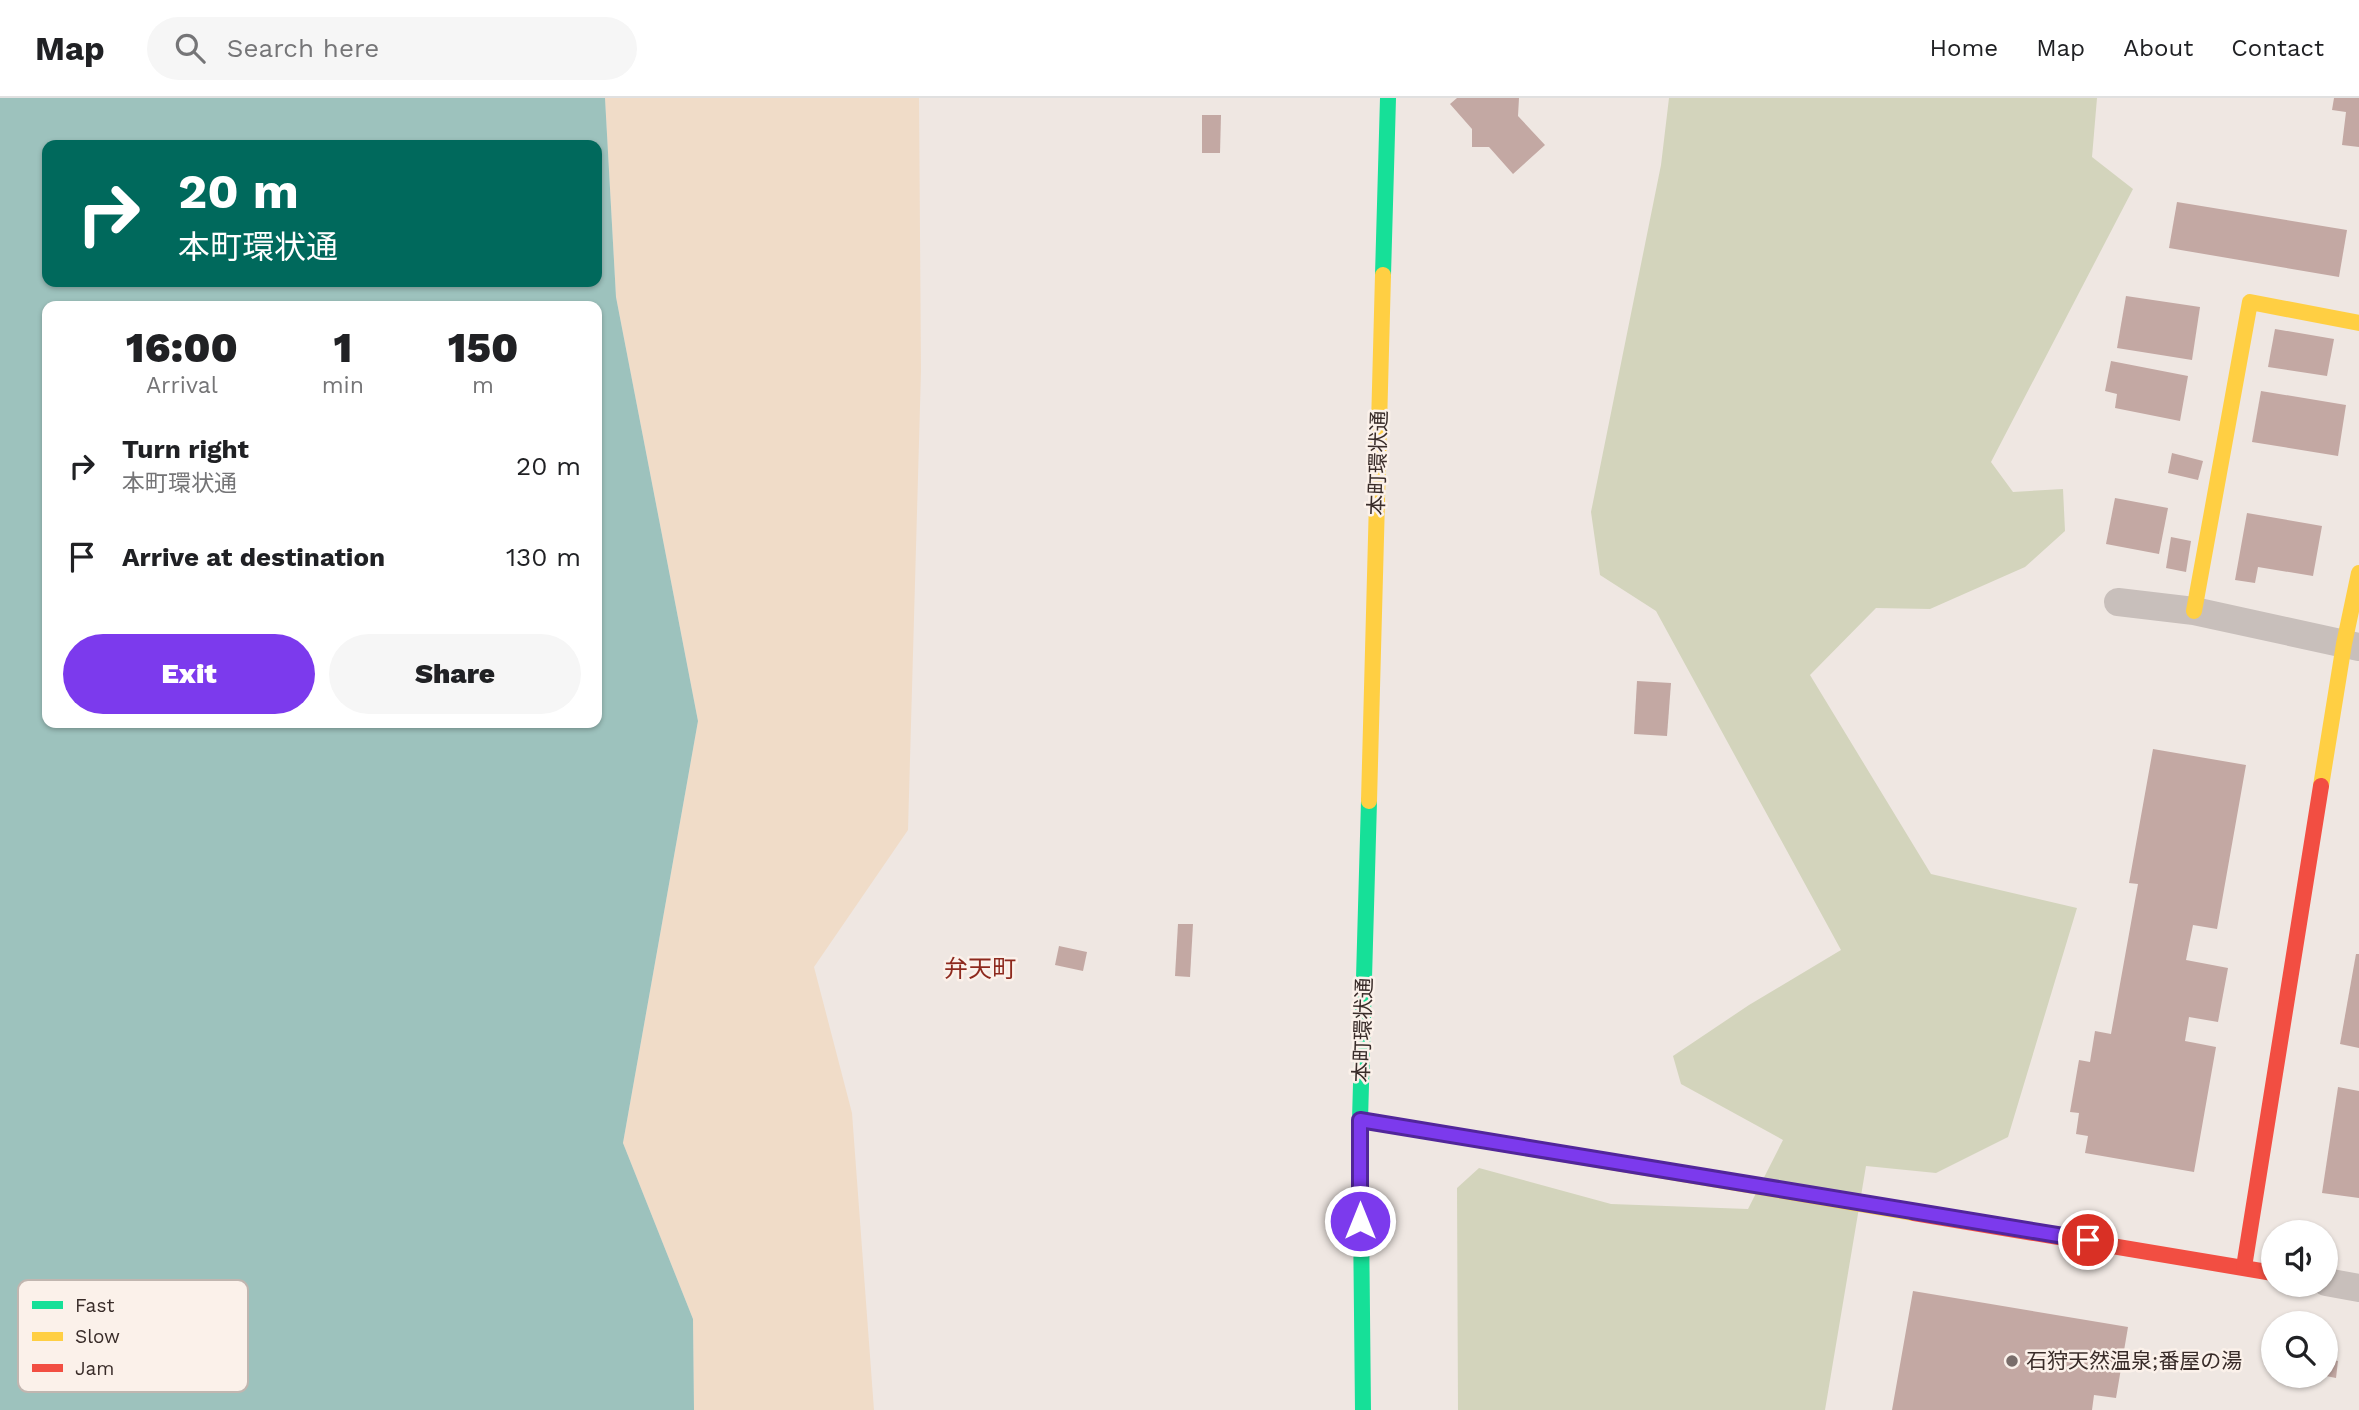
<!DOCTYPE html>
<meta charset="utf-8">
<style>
body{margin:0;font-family:"Work Sans","Noto Sans JP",sans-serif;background:#f6f6f6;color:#202124;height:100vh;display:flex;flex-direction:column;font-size:26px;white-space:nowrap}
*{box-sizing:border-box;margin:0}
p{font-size:23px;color:#757577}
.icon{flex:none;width:38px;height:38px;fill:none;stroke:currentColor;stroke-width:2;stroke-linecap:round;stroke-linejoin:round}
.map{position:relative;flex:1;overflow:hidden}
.drawer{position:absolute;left:42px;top:203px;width:560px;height:427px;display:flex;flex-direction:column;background:#fff;border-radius:14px;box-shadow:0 2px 5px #0004}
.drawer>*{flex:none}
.banner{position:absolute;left:42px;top:42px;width:560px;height:147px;border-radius:14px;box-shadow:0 2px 5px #0004;background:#00695c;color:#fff;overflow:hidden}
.buttons{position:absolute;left:2261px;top:1122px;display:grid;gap:14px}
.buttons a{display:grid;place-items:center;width:77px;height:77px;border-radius:50%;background:#fff;box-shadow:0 2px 5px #0004;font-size:35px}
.pin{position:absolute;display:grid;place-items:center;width:60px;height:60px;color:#fff;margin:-30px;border:4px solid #fff;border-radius:50%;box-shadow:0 2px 7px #0007}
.me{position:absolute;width:77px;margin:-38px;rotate:0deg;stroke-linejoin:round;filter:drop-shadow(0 0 5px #0008)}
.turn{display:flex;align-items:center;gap:24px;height:147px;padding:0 21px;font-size:32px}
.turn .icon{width:91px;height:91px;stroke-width:2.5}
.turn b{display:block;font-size:49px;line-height:60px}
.eta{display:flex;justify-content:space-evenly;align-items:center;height:119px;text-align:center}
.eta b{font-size:42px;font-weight:800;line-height:49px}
.action{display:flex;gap:14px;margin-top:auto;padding:14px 21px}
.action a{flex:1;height:80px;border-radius:42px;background:#7c3aed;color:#fff;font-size:28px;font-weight:800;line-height:80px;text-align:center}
.action a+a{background:#f6f6f6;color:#202124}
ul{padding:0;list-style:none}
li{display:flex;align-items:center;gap:21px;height:91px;padding:0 21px}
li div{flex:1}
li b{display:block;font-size:26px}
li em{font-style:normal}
header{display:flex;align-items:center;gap:42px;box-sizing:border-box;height:98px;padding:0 35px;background:#fff;border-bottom:2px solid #e0e0e0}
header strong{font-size:33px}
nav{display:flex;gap:38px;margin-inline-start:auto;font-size:24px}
.search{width:490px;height:63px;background:#f6f6f6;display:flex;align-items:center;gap:18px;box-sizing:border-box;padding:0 24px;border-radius:38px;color:#757577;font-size:26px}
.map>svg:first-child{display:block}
.green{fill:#d3d4bc}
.sand{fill:#f0dcc8}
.water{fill:#9dc2bd;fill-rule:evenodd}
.building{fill:#c3a8a3}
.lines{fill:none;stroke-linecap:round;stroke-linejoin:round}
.street{stroke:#c8bfbb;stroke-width:28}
.fast{stroke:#16e098;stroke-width:16}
.slow{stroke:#ffcf43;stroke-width:16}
.jam{stroke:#f24e42;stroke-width:16}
.route-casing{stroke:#51269a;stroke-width:18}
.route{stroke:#7c3aed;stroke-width:12}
.poi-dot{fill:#796d6a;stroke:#fbf1ea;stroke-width:2.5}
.labels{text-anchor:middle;stroke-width:5;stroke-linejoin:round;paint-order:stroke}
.street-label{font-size:21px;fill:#392c29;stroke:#fbf1ea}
.poi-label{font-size:21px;fill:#392c29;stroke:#fbf1ea;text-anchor:start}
.quarter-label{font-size:24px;fill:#8d291d;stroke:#fbf1ea}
.key{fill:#fbf1ea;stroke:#c1b6b0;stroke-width:2}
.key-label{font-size:19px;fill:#392c29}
</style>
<header>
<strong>Map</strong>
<div class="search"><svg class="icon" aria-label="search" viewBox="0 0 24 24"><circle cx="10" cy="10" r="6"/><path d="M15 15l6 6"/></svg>Search here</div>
<nav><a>Home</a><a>Map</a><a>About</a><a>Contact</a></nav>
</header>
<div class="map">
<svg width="2359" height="1312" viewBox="0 0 2359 1312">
<rect width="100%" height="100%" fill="#efe7e2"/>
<path class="green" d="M 1669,0 L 2097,0 L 2092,59 L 2133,91 L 1991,364 L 2013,394 L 2063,391 L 2065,433 L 2025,469 L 1930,511 L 1876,510 L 1810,577 L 1931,776 L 2077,810 L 2008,1039 L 1936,1075 L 1866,1068 L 1825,1312 L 1458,1312 L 1457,1090 L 1479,1070 L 1611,1106 L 1748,1111 L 1783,1042 L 1681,986 L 1673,958 L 1749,907 L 1841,852 L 1656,513 L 1600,477 L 1591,414 L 1661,67 Z"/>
<path class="sand" d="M 605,0 L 919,0 L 921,273 L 908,732 L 814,869 L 852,1015 L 874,1312 L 694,1312 L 693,1221 L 623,1045 L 698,623 L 616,199 Z"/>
<path class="water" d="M 0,0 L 605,0 L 616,199 L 698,623 L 623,1045 L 693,1221 L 694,1312 L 0,1312 ZM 47,47 L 597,47 L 597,184 L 47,184 ZM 47,208 L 597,208 L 597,625 L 47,625 Z"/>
<g class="building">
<path d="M 1457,0 L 1519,0 L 1518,18 L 1545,47 L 1513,76 L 1489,49 L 1472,49 L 1472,31 L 1450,6 Z"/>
<path d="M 2334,0 L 2359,0 L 2359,49 L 2342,47 L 2346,14 L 2332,12 Z"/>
<path d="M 1202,17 L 1221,17 L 1220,55 L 1202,55 Z"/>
<path d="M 2177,104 L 2347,132 L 2339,179 L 2169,150 Z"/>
<path d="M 2126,198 L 2200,209 L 2192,262 L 2117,250 Z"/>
<path d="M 2275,231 L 2334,241 L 2327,278 L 2268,269 Z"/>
<path d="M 2111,263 L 2188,278 L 2180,323 L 2115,310 L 2117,296 L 2105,293 Z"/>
<path d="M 2261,293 L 2346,307 L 2338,358 L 2252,344 Z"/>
<path d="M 2172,355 L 2203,363 L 2198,382 L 2168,375 Z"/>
<path d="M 2115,400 L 2168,410 L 2159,456 L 2106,446 Z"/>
<path d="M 2247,415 L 2322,428 L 2313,478 L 2258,469 L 2255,485 L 2235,482 Z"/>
<path d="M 2171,439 L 2191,443 L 2186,474 L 2166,470 Z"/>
<path d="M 1637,583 L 1671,585 L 1667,638 L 1634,636 Z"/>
<path d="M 2153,651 L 2246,667 L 2217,831 L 2193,827 L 2186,862 L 2228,870 L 2218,924 L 2189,919 L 2185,943 L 2216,949 L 2194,1074 L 2085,1055 L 2088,1038 L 2076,1036 L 2079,1015 L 2070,1014 L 2079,962 L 2090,964 L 2095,933 L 2111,936 L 2138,786 L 2129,785 Z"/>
<path d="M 1178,826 L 1193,826 L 1190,879 L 1175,878 Z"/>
<path d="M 1059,848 L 1087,854 L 1083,873 L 1055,867 Z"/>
<path d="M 2356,856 L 2359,856 L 2359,950 L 2340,946 Z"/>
<path d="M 2338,989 L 2359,993 L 2359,1100 L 2322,1095 Z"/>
<path d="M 1913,1193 L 2128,1229 L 2116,1300 L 2094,1297 L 2092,1312 L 1892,1312 Z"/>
<path d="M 2269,1251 L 2273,1252 L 2273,1269 L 2267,1268 Z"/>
<path d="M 2326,1261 L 2338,1263 L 2336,1280 L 2326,1278 Z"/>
</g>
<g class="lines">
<g class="street">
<path d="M 2118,504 L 2194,513 L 2359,549"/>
<path d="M 2326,1184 L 2359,1190"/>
</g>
<g class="fast">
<path d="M 1383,177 L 1388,0"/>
<path d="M 1363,1312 L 1360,1022 L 1369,703"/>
</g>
<g class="slow">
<path d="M 2194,513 L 2250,204 L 2359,225"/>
<path d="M 2321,688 L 2344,546 L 2359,475"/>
<path d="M 1369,703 L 1383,177"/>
<path d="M 1360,1022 L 1914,1115"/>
</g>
<g class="jam">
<path d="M 1914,1115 L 2273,1175"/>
<path d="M 2244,1169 L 2321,688"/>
</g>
</g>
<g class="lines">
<defs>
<path id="route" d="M 1360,1123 L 1360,1022 L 2088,1142"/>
</defs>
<use href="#route" class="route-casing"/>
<use href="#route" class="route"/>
</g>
<circle class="poi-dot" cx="2012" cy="1263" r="7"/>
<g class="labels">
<g class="street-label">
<text transform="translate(1378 365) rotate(-88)" y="7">本町環状通</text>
<text transform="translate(1363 932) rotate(-88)" y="7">本町環状通</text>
</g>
<g class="poi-label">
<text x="2026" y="1270">石狩天然温泉;番屋の湯</text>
</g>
<g class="quarter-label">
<text x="980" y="879">弁天町</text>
</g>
</g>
<rect x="18" y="1182" width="230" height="112" rx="10" class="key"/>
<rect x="32" y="1203" width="31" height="8" fill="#16e098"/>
<rect x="32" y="1234" width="31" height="9" fill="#ffcf43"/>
<rect x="32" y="1266" width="31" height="8" fill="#f24e42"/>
<g class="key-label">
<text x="75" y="1214">Fast</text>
<text x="75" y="1245">Slow</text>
<text x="75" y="1277">Jam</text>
</g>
</svg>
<div class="buttons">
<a><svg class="icon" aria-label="sound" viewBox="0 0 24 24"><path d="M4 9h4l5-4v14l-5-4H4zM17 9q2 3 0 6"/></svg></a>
<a><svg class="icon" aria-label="search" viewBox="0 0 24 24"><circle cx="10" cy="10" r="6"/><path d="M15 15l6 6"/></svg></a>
</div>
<div class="pin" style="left:2088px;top:1142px;background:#d93025"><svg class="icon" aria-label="arrive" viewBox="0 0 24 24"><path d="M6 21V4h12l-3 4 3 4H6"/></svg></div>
<svg class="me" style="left:1360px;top:1123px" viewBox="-20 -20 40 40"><circle r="17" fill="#7c3aed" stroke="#fff" stroke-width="3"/><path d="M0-11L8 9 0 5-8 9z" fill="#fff"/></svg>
<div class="banner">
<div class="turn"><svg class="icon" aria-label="right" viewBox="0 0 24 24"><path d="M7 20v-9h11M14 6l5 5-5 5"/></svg><div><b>20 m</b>本町環状通</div></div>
</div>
<section class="drawer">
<div class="eta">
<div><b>16:00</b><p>Arrival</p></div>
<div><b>1</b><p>min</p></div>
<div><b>150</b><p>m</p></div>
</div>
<ul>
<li><svg class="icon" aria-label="right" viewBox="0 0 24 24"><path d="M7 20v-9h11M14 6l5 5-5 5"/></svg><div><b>Turn right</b><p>本町環状通</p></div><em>20 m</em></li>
<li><svg class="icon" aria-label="arrive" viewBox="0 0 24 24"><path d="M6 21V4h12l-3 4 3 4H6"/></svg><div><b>Arrive at destination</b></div><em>130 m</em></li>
</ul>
<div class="action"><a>Exit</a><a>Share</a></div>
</section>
</div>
